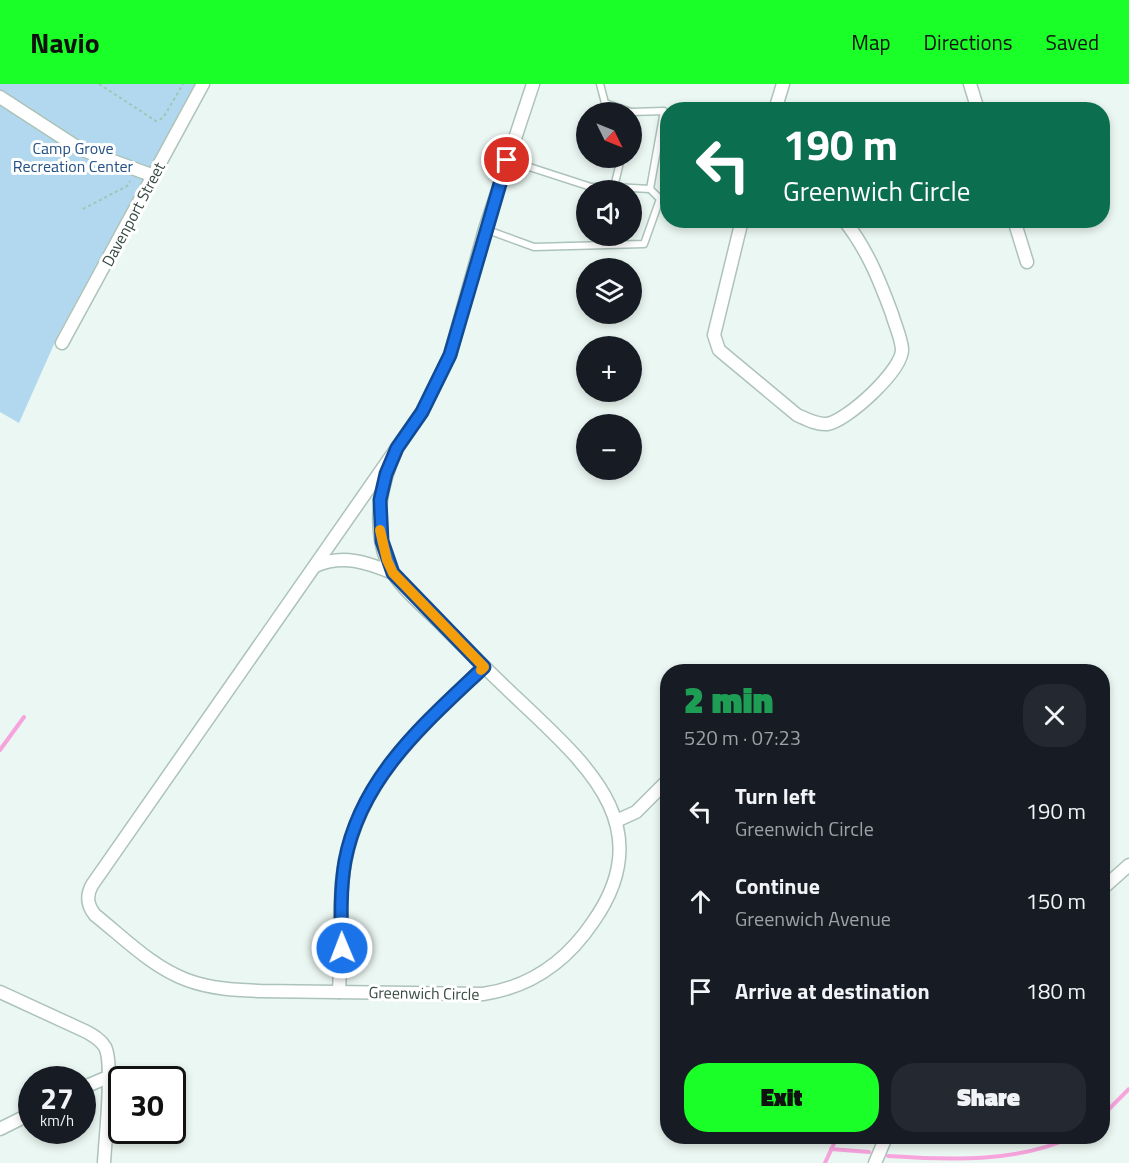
<!DOCTYPE html>
<meta charset="utf-8">
<style>
body{margin:0;font-family:"Titillium Web",sans-serif;background:#242831;color:#f1f3f6;height:100vh;display:flex;flex-direction:column;font-size:22px;white-space:nowrap}
*{box-sizing:border-box;margin:0}
p{font-size:20px;color:#9ea1a6}
.icon{flex:none;width:33px;height:33px;fill:none;stroke:currentColor;stroke-width:2;stroke-linecap:round;stroke-linejoin:round}
.map{position:relative;flex:1;overflow:hidden}
.panel{position:absolute;left:660px;top:580px;width:450px;height:480px;display:flex;flex-direction:column;background:#171b24;border-radius:24px;box-shadow:0 3px 9px #0003}
.panel>*{flex:none}
.hud{position:absolute;left:660px;top:18px;width:450px;height:126px;border-radius:24px;box-shadow:0 3px 9px #0003;background:#0b6e4f;color:#fff;overflow:hidden}
.needle{width:39px;rotate:133deg}
.fabs{position:absolute;left:576px;top:18px;display:grid;gap:12px}
.fabs a{display:grid;place-items:center;width:66px;height:66px;border-radius:50%;background:#171b24;box-shadow:0 3px 9px #0003;font-size:30px}
.speed{position:absolute;left:18px;top:982px;display:flex;gap:12px;font-size:30px;font-weight:700;text-align:center}
.speed>*{display:grid;place-content:center;width:78px;height:78px;border-radius:50%;background:#171b24;box-shadow:0 3px 9px #0003;line-height:1}
.speed small{font-size:15px;font-weight:400}
.speed .limit{border:3px solid #111;border-radius:9px;background:#fff;color:#111}
.pin{position:absolute;display:grid;place-items:center;width:51px;height:51px;color:#fff;margin:-26px;border:3px solid #fff;border-radius:50%;box-shadow:0 2px 6px #0007}
.me{position:absolute;width:66px;margin:-33px;rotate:359deg;stroke-linejoin:round;filter:drop-shadow(0 0 4px #0008)}
.turn{display:flex;align-items:center;gap:21px;height:126px;padding:0 24px;font-size:27px}
.turn .icon{width:78px;height:78px;stroke-width:2.5}
.turn b{display:block;font-size:42px;line-height:51px}
.round{display:grid;place-items:center;flex:none;width:63px;height:63px;border-radius:24px;background:#242831}
.summary{display:flex;align-items:center;justify-content:space-between;height:102px;padding:0 24px}
h1{font-size:36px;font-weight:800;line-height:45px;color:#1e9e55}
.cta{display:flex;gap:12px;margin-top:auto;padding:12px 24px}
.cta a{flex:1;height:69px;border-radius:24px;background:#1aff27;color:#111;font-size:24px;font-weight:800;line-height:69px;text-align:center}
.cta a+a{background:#242831;color:#f1f3f6}
ul{padding:0;list-style:none}
li{display:flex;align-items:center;gap:18px;height:90px;padding:0 24px}
li div{flex:1}
li b{display:block;font-size:22px}
li em{font-style:normal}
header{display:flex;align-items:center;gap:36px;box-sizing:border-box;height:84px;padding:0 30px;background:#1aff27;color:#111}
header strong{font-size:28px}
nav{display:flex;gap:33px;margin-inline-start:auto;font-size:21px}
.map>svg:first-child{display:block}
.green{fill:#b1d8ee}
.lines{fill:none;stroke-linecap:round;stroke-linejoin:round}
.stream{stroke:#f7a4dd;stroke-width:4}
.lane-casing{stroke:#acc3b9;stroke-width:9}
.street-casing{stroke:#acc3b9;stroke-width:15}
.path{stroke:#9cc7b4;stroke-width:2;stroke-dasharray:3 3;stroke-linecap:butt}
.lane{stroke:#fff;stroke-width:6}
.street{stroke:#fff;stroke-width:12}
.route-casing{stroke:#114b97;stroke-width:15}
.route{stroke:#1a73e8;stroke-width:10}
.slow{stroke:#f59e0b;stroke-width:10}
.labels{text-anchor:middle;stroke-width:6;stroke-linejoin:round;paint-order:stroke}
.park-label{font-size:16px;fill:#245285;stroke:#fff}
.street-label{font-size:16px;fill:#384c42;stroke:#fff}
</style>
<header>
<strong>Navio</strong>
<nav><a>Map</a><a>Directions</a><a>Saved</a></nav>
</header>
<div class="map">
<svg width="1129" height="1079" viewBox="0 0 1129 1079">
<rect width="100%" height="100%" fill="#ebf7f2"/>
<path class="green" d="M 0,0 L 195,0 L 59,249 L 19,339 L 0,328 Z"/>
<g class="lines">
<g class="stream">
<path d="M 0,666 L 24,633"/>
<path d="M 1102,1032 L 1129,1005"/>
<path d="M 831,1065 L 869,1068"/>
<path d="M 888,1072 C 949,1076 1016,1079 1072,1053"/>
<path d="M 825,1079 L 837,1053"/>
</g>
<defs>
<g id="lane">
<path d="M 600,0 L 605,19 L 631,28 L 664,27 L 650,105 L 614,103 L 621,74"/>
<path d="M 508,76 L 591,103 L 614,103"/>
<path d="M 485,145 L 534,163 L 644,160 L 660,115 L 650,105"/>
</g>
<g id="street">
<path d="M 970,0 L 978,26"/>
<path d="M 0,13 L 80,65 L 154,92"/>
<path d="M 775,26 L 783,0"/>
<path d="M 742,136 L 714,251 L 719,266 L 797,331 C 806,335 817,341 827,340 C 847,337 903,286 902,265 C 901,253 895,241 892,230 C 879,195 867,165 844,136"/>
<path d="M 1014,136 L 1027,178"/>
<path d="M 62,259 L 203,0"/>
<path d="M 397,364 C 381,400 372,438 387,478 C 397,501 420,519 437,536 C 465,564 493,592 522,619 C 587,681 660,743 593,838 C 566,878 531,903 483,910 L 261,907 C 236,906 211,905 187,896 C 152,883 124,854 95,831 C 87,821 86,812 92,801 L 422,328 L 450,271 L 485,145 L 533,0"/>
<path d="M 315,482 C 343,470 366,478 393,489"/>
<path d="M 616,737 L 636,728 L 668,696"/>
<path d="M 1102,805 L 1129,781"/>
<path d="M 0,908 L 87,948 C 94,952 101,956 105,963 C 114,980 105,1056 104,1079"/>
<path d="M 339,908 C 341,872 339,835 342,799 C 351,702 418,646 484,583"/>
<path d="M 82,1004 L 108,993"/>
<path d="M 0,1045 L 32,1029"/>
<path d="M 875,1079 L 886,1053"/>
</g>
</defs>
<use href="#lane" class="lane-casing"/>
<use href="#street" class="street-casing"/>
<g class="path">
<path d="M 99,0 L 156,37 L 163,34 L 183,0"/>
<path d="M 83,125 L 127,102 L 130,97"/>
</g>
<use href="#lane" class="lane"/>
<use href="#street" class="street"/>
</g>
<g class="lines">
<defs>
<path id="route" d="M 342,864 C 341,835 340,806 345,777 C 361,693 424,640 484,583 L 393,489 L 382,457 L 380,416 L 386,390 L 397,364 L 422,328 L 450,271 L 507,76"/>
</defs>
<use href="#route" class="route-casing"/>
<use href="#route" class="route"/>
<path class="slow" d="M 380,446 L 387,476 L 393,489 L 484,583 L 481,586"/>
</g>
<g class="labels">
<g class="park-label">
<text x="73" y="70">Camp Grove<tspan x="73" dy="18">Recreation Center</tspan></text>
</g>
<g class="street-label">
<text transform="translate(133 130) rotate(-62)" y="6">Davenport Street</text>
<text transform="translate(424 909) rotate(1)" y="6">Greenwich Circle</text>
</g>
</g>
</svg>
<div class="fabs">
<a><svg class="needle" viewBox="-14 -14 28 28"><path d="M0-13l5 13h-10z" fill="#e53935"/><path d="M0 13l5-13h-10z" fill="#9ea1a6"/></svg></a>
<a><svg class="icon" aria-label="sound" viewBox="0 0 24 24"><path d="M4 9h4l5-4v14l-5-4H4zM17 9q2 3 0 6"/></svg></a>
<a><svg class="icon" aria-label="layers" viewBox="0 0 24 24"><path d="M12 4l9 5-9 5-9-5zM3 14l9 5 9-5"/></svg></a>
<a>+</a>
<a>−</a>
</div>
<div class="speed"><div>27<small>km/h</small></div><div class="limit">30</div></div>
<div class="pin" style="left:507px;top:76px;background:#d93025"><svg class="icon" aria-label="arrive" viewBox="0 0 24 24"><path d="M6 21V4h12l-3 4 3 4H6"/></svg></div>
<svg class="me" style="left:342px;top:864px" viewBox="-20 -20 40 40"><circle r="17" fill="#1a73e8" stroke="#fff" stroke-width="3"/><path d="M0-11L8 9 0 5-8 9z" fill="#fff"/></svg>
<div class="hud">
<div class="turn"><svg class="icon" aria-label="left" viewBox="0 0 24 24"><path d="M17 20v-9H6M10 6l-5 5 5 5"/></svg><div><b>190 m</b>Greenwich Circle</div></div>
</div>
<section class="panel">
<div class="summary"><div><h1>2 min</h1><p>520 m · 07:23</p></div><a class="round"><svg class="icon" aria-label="close" viewBox="0 0 24 24"><path d="M6 6l12 12M18 6L6 18"/></svg></a></div>
<ul>
<li><svg class="icon" aria-label="left" viewBox="0 0 24 24"><path d="M17 20v-9H6M10 6l-5 5 5 5"/></svg><div><b>Turn left</b><p>Greenwich Circle</p></div><em>190 m</em></li>
<li><svg class="icon" aria-label="ahead" viewBox="0 0 24 24"><path d="M12 20V5M6 11l6-6 6 6"/></svg><div><b>Continue</b><p>Greenwich Avenue</p></div><em>150 m</em></li>
<li><svg class="icon" aria-label="arrive" viewBox="0 0 24 24"><path d="M6 21V4h12l-3 4 3 4H6"/></svg><div><b>Arrive at destination</b></div><em>180 m</em></li>
</ul>
<div class="cta"><a>Exit</a><a>Share</a></div>
</section>
</div>
